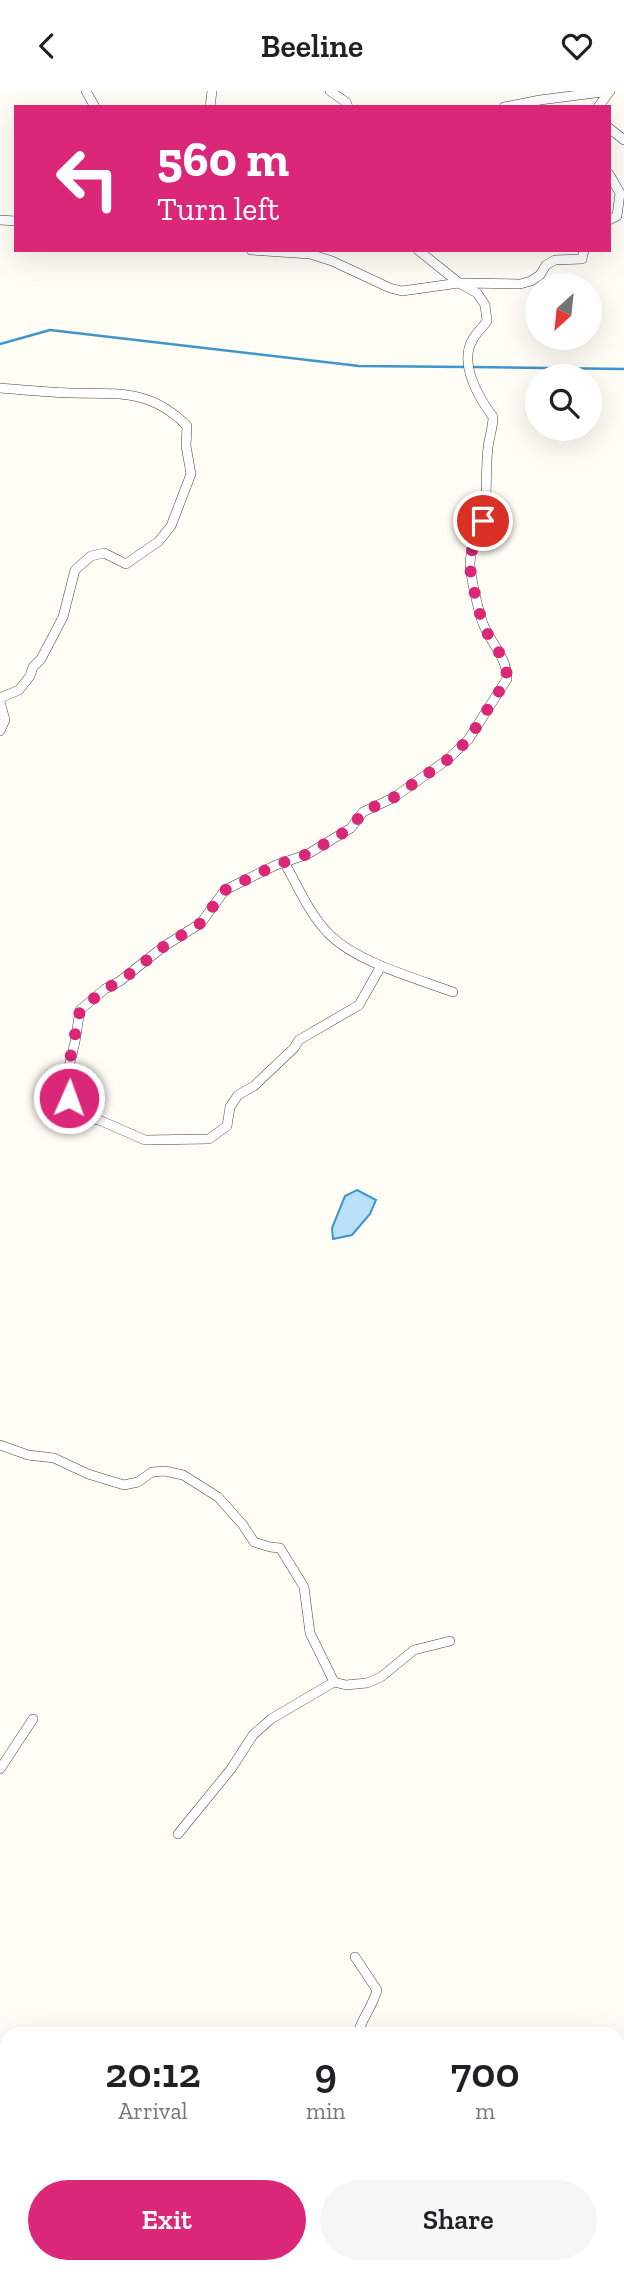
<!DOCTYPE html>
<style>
body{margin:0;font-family:"Zilla Slab",serif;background:#f6f6f6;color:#202124;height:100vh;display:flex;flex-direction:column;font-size:26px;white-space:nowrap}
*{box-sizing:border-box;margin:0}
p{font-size:23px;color:#757577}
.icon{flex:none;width:38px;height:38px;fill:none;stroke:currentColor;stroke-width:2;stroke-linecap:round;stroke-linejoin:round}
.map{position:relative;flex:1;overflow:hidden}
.panel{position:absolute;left:0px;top:1936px;width:625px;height:247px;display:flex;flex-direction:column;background:#fff;border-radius:21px 21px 0 0;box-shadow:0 7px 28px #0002}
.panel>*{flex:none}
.banner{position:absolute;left:14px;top:14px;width:597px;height:147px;border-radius:0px;box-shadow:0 7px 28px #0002;background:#db2777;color:#fff;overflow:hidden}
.needle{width:46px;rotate:207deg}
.tools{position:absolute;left:525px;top:182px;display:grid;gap:14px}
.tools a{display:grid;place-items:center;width:77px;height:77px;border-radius:50%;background:#fff;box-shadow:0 7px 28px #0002;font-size:35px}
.pin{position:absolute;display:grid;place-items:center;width:60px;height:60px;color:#fff;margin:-30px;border:4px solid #fff;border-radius:50%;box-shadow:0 2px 7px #0007}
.me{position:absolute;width:77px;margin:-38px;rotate:2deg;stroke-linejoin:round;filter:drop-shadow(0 0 5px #0008)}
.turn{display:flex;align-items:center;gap:24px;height:147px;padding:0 28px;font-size:32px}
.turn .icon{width:91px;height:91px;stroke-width:2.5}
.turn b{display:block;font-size:49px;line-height:60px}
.eta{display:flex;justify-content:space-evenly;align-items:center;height:119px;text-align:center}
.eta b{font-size:42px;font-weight:600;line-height:49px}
.primary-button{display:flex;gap:14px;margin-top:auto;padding:14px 28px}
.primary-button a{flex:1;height:80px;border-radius:42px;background:#db2777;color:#fff;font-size:28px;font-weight:600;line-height:80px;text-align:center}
.primary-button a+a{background:#f6f6f6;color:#202124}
header{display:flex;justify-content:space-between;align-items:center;height:91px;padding:0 28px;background:#fff;font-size:32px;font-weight:600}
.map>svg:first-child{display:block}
.water{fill:#b9e0f7;stroke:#3f96cf;stroke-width:2}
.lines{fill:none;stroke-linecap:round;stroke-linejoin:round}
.stream{stroke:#3f96cf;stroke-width:2.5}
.minor-casing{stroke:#444;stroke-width:10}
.minor{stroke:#fff;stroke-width:9}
.route{stroke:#db2777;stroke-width:12;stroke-dasharray:0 21.6}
</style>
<header><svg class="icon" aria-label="back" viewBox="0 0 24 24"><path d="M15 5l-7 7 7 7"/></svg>Beeline<svg class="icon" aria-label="heart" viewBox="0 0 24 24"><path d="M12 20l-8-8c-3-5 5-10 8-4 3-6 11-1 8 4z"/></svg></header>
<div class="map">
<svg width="624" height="2181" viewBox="0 0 624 2181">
<rect width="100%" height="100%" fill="#fffdf5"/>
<path class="water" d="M 357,1099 L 376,1109 L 370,1123 L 352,1144 L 333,1148 L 332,1137 L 345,1105 Z"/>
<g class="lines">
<g class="stream">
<path d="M 0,253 L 50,239 L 359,275 L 465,276"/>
<path d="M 472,276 L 624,278"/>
</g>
<defs>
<g id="minor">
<path d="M 86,0 L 95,16"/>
<path d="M 330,0 L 346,11 L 348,16"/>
<path d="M 210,16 L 212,0"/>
<path d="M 504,16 L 540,9 L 610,0"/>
<path d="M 598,16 L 610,0"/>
<path d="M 609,37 L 624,49"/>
<path d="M 609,83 L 620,102 L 617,125 L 609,129"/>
<path d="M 0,129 L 16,130"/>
<path d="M 251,159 L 310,163 L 332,170 L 390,197 L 402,200 L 459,192 L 520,193 L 531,190 L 540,184 L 546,174 L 555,169 L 582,168 L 584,159"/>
<path d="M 0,297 C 24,299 47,301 71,302 C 118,303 151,298 187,335 L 186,355 L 191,383 L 171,435 L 159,450 L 126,473 L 104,462 L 91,465 L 75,479 L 63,526 L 41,568 L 33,576 L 30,585 L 19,599 L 0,607"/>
<path d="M 0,611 L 5,629 L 0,640"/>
<path d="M 284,771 C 298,795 310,825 330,844 C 359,872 415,887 453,901"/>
<path d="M 381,875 L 359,914 L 299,949 L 294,957 L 254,995 L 238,1004 L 230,1016 L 227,1035 L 209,1048 L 145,1049 L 99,1029 L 72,1027 L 66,988 L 75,951 L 80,919 L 105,898 L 120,890 L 163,856 L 201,832 L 225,799 L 276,774 L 308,763 L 351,737 L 363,721 L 393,707 L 447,669 L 468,649 L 507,588 C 507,567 492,553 484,535 C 479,524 470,483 470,472 C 470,456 481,442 484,426 C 488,403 485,380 488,357 C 489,346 493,337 493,326 C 479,307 458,272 473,248 C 477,241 483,236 487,230 L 485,214 L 477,202 L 459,192 L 418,159"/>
<path d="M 0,1354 L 28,1364 L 54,1367 L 88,1383 L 124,1394 L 138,1391 L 152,1381 L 165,1380 L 183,1384 L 218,1406 L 243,1434 L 254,1451 L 270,1456 L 280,1457 L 304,1496 L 310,1542 L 334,1591 L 271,1628 L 253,1644 L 231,1678 L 178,1743"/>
<path d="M 334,1591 L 346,1594 L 367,1592 L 381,1586 L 414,1559 L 450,1550"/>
<path d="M 0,1678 L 33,1628"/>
<path d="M 355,1866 L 377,1899 C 373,1915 362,1927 358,1942"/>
<path d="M 618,2128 L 624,2122"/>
<path d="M 143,2175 L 148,2181"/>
<path d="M 289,2175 L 291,2181"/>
<path d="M 522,2175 L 522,2181"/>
<path d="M 95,2181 L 101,2175"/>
<path d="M 157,2181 L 159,2175"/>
<path d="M 609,2181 L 624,2172"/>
</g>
</defs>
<use href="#minor" class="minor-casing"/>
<use href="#minor" class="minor"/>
</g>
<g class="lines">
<path class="route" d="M 69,1007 L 66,988 L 80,919 L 105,898 L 121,890 L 163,856 L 201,832 L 225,799 L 276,774 L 308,763 L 351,737 L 363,721 L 393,707 L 447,669 L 468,649 L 507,588 C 507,568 494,555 485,538 C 480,527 470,485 470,473 C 470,459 478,443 483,430"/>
</g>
</svg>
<div class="tools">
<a><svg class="needle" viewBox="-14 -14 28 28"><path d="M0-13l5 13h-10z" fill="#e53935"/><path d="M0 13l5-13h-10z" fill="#757577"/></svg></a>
<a><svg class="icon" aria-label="search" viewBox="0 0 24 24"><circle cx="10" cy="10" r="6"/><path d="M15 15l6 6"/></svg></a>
</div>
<div class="pin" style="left:483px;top:430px;background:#d93025"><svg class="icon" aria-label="arrive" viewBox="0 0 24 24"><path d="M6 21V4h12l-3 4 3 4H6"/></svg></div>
<svg class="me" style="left:69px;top:1007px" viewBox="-20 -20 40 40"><circle r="17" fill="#db2777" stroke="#fff" stroke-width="3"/><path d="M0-11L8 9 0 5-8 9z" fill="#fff"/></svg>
<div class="banner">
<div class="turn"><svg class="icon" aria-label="left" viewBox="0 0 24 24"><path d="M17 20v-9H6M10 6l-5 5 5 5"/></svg><div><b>560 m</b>Turn left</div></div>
</div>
<section class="panel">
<div class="eta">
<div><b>20:12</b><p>Arrival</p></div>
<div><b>9</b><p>min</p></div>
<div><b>700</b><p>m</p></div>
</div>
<div class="primary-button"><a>Exit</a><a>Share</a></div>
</section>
</div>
